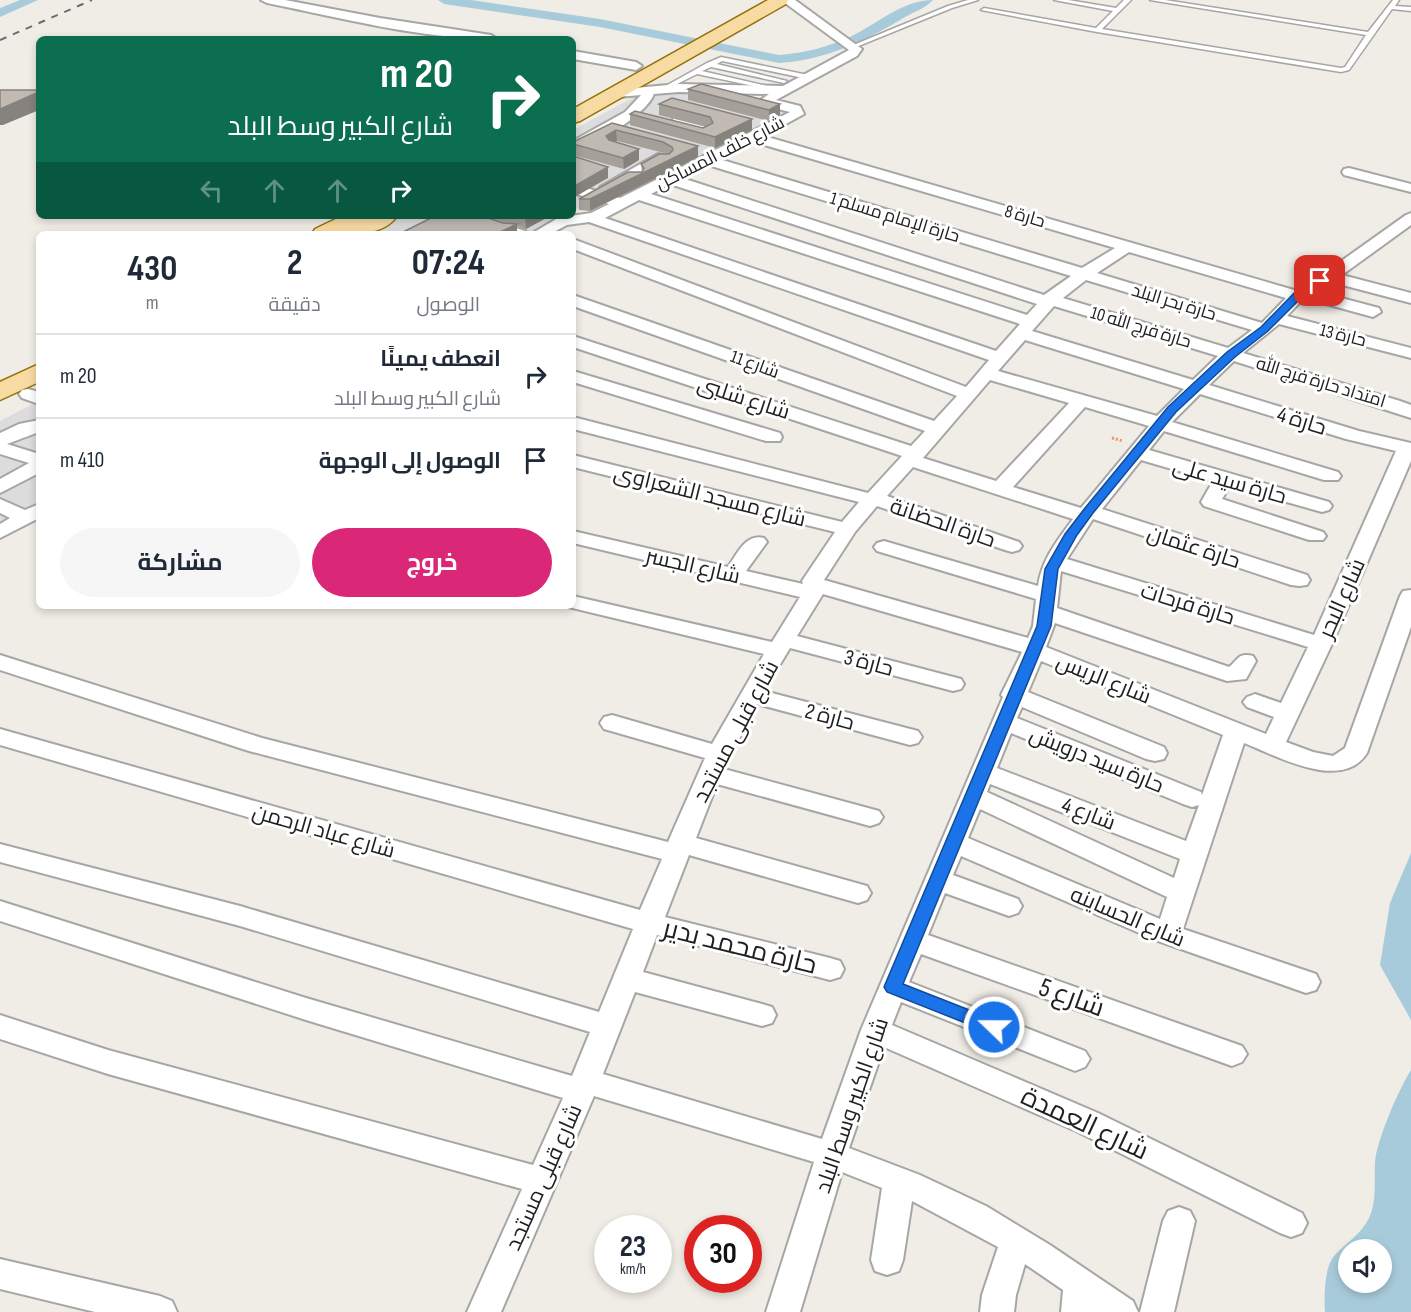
<!DOCTYPE html>
<html lang="ar">
<meta charset="utf-8">
<style>
body{margin:0;font-family:"Sofia Sans Condensed",Cairo,sans-serif;background:#f6f6f7;color:#1f2937;direction:rtl;height:100vh;display:flex;flex-direction:column;font-size:22px;white-space:nowrap}
*{box-sizing:border-box;margin:0}
p{font-size:20px;color:#747a83}
.icon{flex:none;width:33px;height:33px;fill:none;stroke:currentColor;stroke-width:2;stroke-linecap:round;stroke-linejoin:round}
.map{position:relative;flex:1;overflow:hidden;direction:ltr}
.side{position:absolute;left:36px;top:231px;width:540px;height:378px;display:flex;flex-direction:column;background:#fff;border-radius:9px;box-shadow:0 3px 9px #0003;direction:rtl}
.side>*{flex:none}
.hud{position:absolute;left:36px;top:36px;width:540px;height:183px;border-radius:9px;box-shadow:0 3px 9px #0003;direction:rtl;background:#0b6e4f;color:#fff;overflow:hidden}
.fabs{position:absolute;left:1338px;top:1239px;display:grid;gap:12px}
.fabs a{display:grid;place-items:center;width:54px;height:54px;border-radius:50%;background:#fff;box-shadow:0 3px 9px #0003;font-size:30px}
.speed{position:absolute;left:594px;top:1215px;display:flex;gap:12px;font-size:30px;font-weight:700;text-align:center}
.speed>*{display:grid;place-content:center;width:78px;height:78px;border-radius:50%;background:#fff;box-shadow:0 3px 9px #0003;line-height:1}
.speed small{font-size:15px;font-weight:400}
.speed .limit{border:9px solid #d22;background:#fff;color:#111}
.pin{position:absolute;display:grid;place-items:center;width:51px;height:51px;color:#fff;margin:-26px;border-radius:12px;box-shadow:0 3px 9px #0006}
.me{position:absolute;width:66px;margin:-33px;rotate:292deg;stroke-linejoin:round;filter:drop-shadow(0 0 4px #0008)}
.turn{display:flex;align-items:center;gap:21px;height:126px;padding:0 24px;font-size:27px}
.turn .icon{width:78px;height:78px;stroke-width:2.5}
.turn b{display:block;font-size:42px;line-height:51px}
.lanes{display:flex;align-items:center;height:57px;padding:0 24px;background:#0003;justify-content:center;gap:30px;direction:ltr}
.lanes .off{opacity:.35}
.eta{display:flex;justify-content:space-evenly;align-items:center;height:102px;text-align:center}
.eta b{font-size:36px;font-weight:700;line-height:42px}
.cta{display:flex;gap:12px;margin-top:auto;padding:12px 24px}
.cta a{flex:1;height:69px;border-radius:36px;background:#db2777;color:#fff;font-size:24px;font-weight:700;line-height:69px;text-align:center}
.cta a+a{background:#f6f6f7;color:#1f2937}
ul{padding:0;list-style:none}
li{display:flex;align-items:center;gap:18px;height:84px;padding:0 24px;border-top:2px solid #e0e1e3}
li div{flex:1}
li b{display:block;font-size:22px}
li em{font-style:normal}
.map>svg:first-child{display:block}
.residential{fill:#dddcdc}
.water{fill:#a8cbdb;fill-rule:evenodd}
.lines{fill:none;stroke-linecap:round;stroke-linejoin:round}
.canal{fill:#a8cbdb;fill-rule:evenodd}
.lane-casing{stroke:#a6a6a6;stroke-width:3}
.street-casing{stroke:#a6a6a6;stroke-width:4}
.primary-casing{stroke:#947107;stroke-width:3}
.path{stroke:#f48b73;stroke-width:3;stroke-dasharray:2 2;stroke-linecap:butt}
.lane{fill:#fff;fill-rule:evenodd}
.street{fill:#fff;fill-rule:evenodd}
.primary{fill:#f8daa3;fill-rule:evenodd}
.rail{stroke:#6d6d6d;stroke-width:2;stroke-dasharray:7 7;stroke-linecap:butt}
.wall{fill:#a5a09a}
.shaded-wall{fill:#86827d}
.building{fill:#c0bab3;stroke:#86827d;stroke-width:1.5}
.route{fill:#1a73e8;stroke:#114b97;stroke-width:1.5}
.labels{text-anchor:middle;stroke-width:6;stroke-linejoin:round;paint-order:stroke}
.far-street-label{font-size:18px;fill:#1f1f1f;stroke:#fff}
.street-label{font-size:22px;fill:#1f1f1f;stroke:#fff}
.near-street-label{font-size:27px;fill:#1f1f1f;stroke:#fff}
</style>
<div class="map">
<svg width="1411" height="1312" viewBox="0 0 1411 1312">
<rect width="100%" height="100%" fill="#f0ede6"/>
<g class="residential">
<path d="M 660,83 L 794,111 L 614,204 L 595,199 L 573,211 L 573,130 Z"/>
<path d="M 403,216 L 565,216 L 532,234 L 368,234 Z"/>
<path d="M 39,401 L 39,507 L 0,529 L 0,421 Z"/>
</g>
<g class="water">
<path d="M 1411,853 L 1411,1020 L 1380,965 L 1390,903 Z"/>
<path d="M 1411,1070 L 1411,1312 L 1325,1312 C 1324,1297 1324,1266 1335,1255 C 1346,1243 1362,1233 1369,1218 C 1377,1201 1374,1181 1375,1163 C 1376,1141 1399,1089 1411,1070 ZM 1348,1250 L 1382,1250 L 1382,1282 L 1348,1282 Z"/>
</g>
<g class="lines">
<g class="canal">
<path d="M 20,0 L 38,0 L 0,17 L 0,8 Z"/>
<path d="M 438,0 L 471,0 L 600,19 L 779,55 C 805,53 828,47 852,36 C 878,23 903,0 933,0 C 926,8 914,12 905,17 C 865,41 826,60 779,63 L 600,27 L 444,4 Z"/>
</g>
<defs>
<g id="lane">
<path d="M 968,0 L 978,0 L 952,8 L 856,47 L 851,46 L 948,6 Z"/>
<path d="M 1054,0 L 1068,0 L 1116,8 L 1124,0 L 1131,0 L 1102,29 L 1341,68 L 1345,67 L 1366,35 L 1150,0 L 1165,0 L 1368,32 L 1393,0 L 1399,0 L 1395,6 L 1411,7 L 1411,11 L 1392,9 L 1349,70 L 1341,72 L 1097,32 L 981,10 L 984,8 L 1096,28 L 1113,11 Z"/>
<path d="M 721,57 L 808,75 L 811,77 L 808,79 L 722,61 L 717,64 L 787,81 L 784,83 L 711,67 L 702,71 L 780,89 L 777,91 L 697,74 L 667,89 L 662,88 L 707,63 Z"/>
</g>
<g id="street">
<path d="M 261,0 L 285,0 L 380,18 L 491,35 L 497,39 C 420,39 342,18 267,3 Z"/>
<path d="M 781,0 L 795,0 L 862,49 L 857,56 L 776,100 L 800,106 L 804,114 L 764,136 L 1294,290 L 1323,274 L 1406,215 L 1411,213 L 1411,225 L 1342,275 L 1411,293 L 1411,303 L 1331,282 L 1315,291 L 1379,308 L 1381,312 L 1373,317 L 1304,298 L 1287,316 L 1411,348 L 1411,358 L 1279,324 L 1243,353 L 1400,401 L 1411,405 L 1411,418 L 1234,361 L 1209,385 L 1359,431 L 1411,443 L 1411,461 L 1332,644 L 1286,742 L 1313,752 L 1333,756 L 1345,748 L 1400,596 L 1403,591 L 1411,590 L 1411,627 L 1367,753 C 1342,793 1275,755 1244,743 L 1183,929 L 1316,974 L 1320,982 L 1316,990 L 1306,993 L 1158,941 L 961,856 L 953,875 L 1018,899 L 1022,906 L 1018,913 L 1009,916 L 945,893 L 928,935 L 1242,1046 L 1247,1054 L 1242,1062 L 1232,1066 L 921,954 L 909,982 L 1085,1051 L 1090,1059 L 1085,1067 L 1075,1071 L 901,1002 L 892,1025 L 1098,1113 L 1302,1213 L 1307,1223 L 1302,1233 L 1291,1237 L 1280,1233 L 1076,1131 L 884,1047 L 849,1148 L 920,1175 L 986,1206 L 1050,1245 L 1133,1301 L 1138,1312 L 1061,1312 L 1063,1290 L 1025,1264 L 1016,1295 L 1014,1312 L 980,1312 L 982,1295 L 998,1247 L 912,1201 L 903,1260 L 899,1271 L 887,1275 L 875,1271 L 871,1260 L 882,1188 L 842,1172 L 800,1312 L 766,1312 L 814,1162 L 594,1096 L 501,1312 L 467,1312 L 522,1189 L 108,1074 L 0,1039 L 0,1015 L 108,1050 L 533,1165 L 563,1098 L 306,1020 L 0,921 L 0,901 L 306,998 L 572,1076 L 590,1032 L 240,926 L 0,862 L 0,844 L 240,906 L 599,1012 L 633,929 L 0,745 L 0,729 L 640,910 L 662,859 L 249,751 L 0,670 L 0,655 L 262,738 L 668,842 L 705,758 L 604,729 L 600,723 L 604,717 L 612,715 L 712,744 L 764,654 L 564,606 L 573,606 L 573,596 L 772,642 L 800,597 L 573,543 L 573,531 L 728,567 C 737,554 746,533 764,538 L 767,542 L 746,571 L 803,584 L 802,581 L 835,532 L 573,467 L 573,455 L 842,522 L 859,502 L 573,429 L 573,417 L 868,493 L 902,456 L 573,347 L 573,336 L 911,446 L 925,431 L 573,306 L 573,295 L 934,421 L 957,396 L 573,249 L 573,239 L 966,387 L 989,360 L 589,222 L 567,225 L 550,234 L 531,234 L 558,218 L 591,213 L 609,204 L 573,193 L 573,184 L 620,198 L 735,140 L 674,124 L 672,121 L 674,118 L 679,117 L 740,133 L 741,137 L 790,112 L 766,106 L 762,99 L 769,94 L 679,92 L 654,94 C 646,115 594,146 573,151 L 573,141 L 625,112 L 641,95 L 618,97 L 611,93 L 613,90 L 679,84 L 783,86 L 849,50 ZM 754,142 L 1115,248 L 1082,268 L 719,159 ZM 708,165 L 1071,276 L 1044,295 L 682,178 ZM 670,184 L 1037,304 L 1027,315 L 651,194 ZM 639,200 L 1020,324 L 996,351 L 605,218 ZM 1129,252 L 1286,298 L 1262,323 L 1097,273 ZM 1086,280 L 1252,330 L 1228,348 L 1063,298 ZM 1054,306 L 1218,356 L 1193,380 L 1032,331 ZM 1025,340 L 1184,389 L 1157,416 L 998,371 ZM 990,380 L 1069,403 L 996,481 L 923,458 ZM 1200,394 L 1346,439 L 1396,451 L 1314,635 L 1067,559 L 1093,519 L 1291,585 L 1299,586 L 1307,585 L 1310,580 L 1307,575 L 1102,509 L 1141,460 L 1213,481 L 1201,502 L 1204,506 L 1309,540 L 1323,540 L 1326,536 L 1323,532 L 1222,499 L 1230,486 L 1322,512 L 1329,510 L 1332,506 L 1329,502 L 1149,450 L 1164,431 L 1324,480 L 1338,480 L 1341,476 L 1338,472 L 1172,422 ZM 1085,407 L 1149,426 L 1081,508 L 1013,487 ZM 913,467 L 1073,519 C 1057,541 1042,559 1038,586 L 884,541 L 877,543 L 874,547 L 877,551 L 1036,599 L 1033,626 L 1028,638 L 824,580 L 855,532 L 877,506 L 1005,550 L 1012,552 L 1019,550 L 1022,546 L 1019,542 L 887,496 ZM 1061,571 L 1308,647 L 1281,703 L 1255,694 L 1247,697 L 1243,702 L 1247,707 L 1274,717 L 1266,734 L 1046,647 L 1055,623 L 1227,681 L 1246,679 L 1256,661 L 1253,656 C 1238,652 1238,660 1229,667 L 1057,608 ZM 823,594 L 1022,652 L 1001,695 L 1003,697 L 861,1030 L 822,1139 L 603,1074 L 635,992 L 762,1026 L 772,1023 L 776,1015 L 772,1007 L 762,1004 L 643,972 L 657,935 L 830,980 L 840,977 L 844,969 L 840,961 L 830,958 L 665,917 L 689,855 L 858,903 L 867,900 L 871,893 L 867,886 L 696,838 L 717,784 L 870,826 L 879,823 L 883,817 L 879,811 L 724,769 L 757,704 L 910,745 L 918,743 L 922,737 L 918,731 L 764,691 L 790,648 L 953,691 L 961,689 L 964,684 L 961,679 L 797,636 ZM 1041,661 L 1223,735 L 1202,795 L 1201,792 L 1017,718 L 1022,707 L 1146,759 L 1155,761 L 1164,759 L 1167,753 L 1164,747 L 1028,692 ZM 1011,733 L 1183,804 L 1192,807 L 1199,805 L 1186,841 L 997,768 ZM 990,784 L 1180,859 L 1174,878 L 987,792 ZM 980,809 L 1167,897 L 1160,919 L 968,838 Z"/>
<path d="M 573,51 L 636,62 L 642,66 L 636,70 L 573,59 Z"/>
<path d="M 658,154 L 663,155 L 665,158 L 663,161 L 612,190 L 602,190 L 600,187 Z"/>
<path d="M 1349,168 L 1411,184 L 1411,192 L 1344,175 L 1342,172 L 1344,169 Z"/>
<path d="M 459,216 L 482,216 L 525,231 L 528,234 L 505,234 L 462,219 Z"/>
<path d="M 573,371 L 780,433 L 782,437 L 780,441 L 766,441 L 573,382 Z"/>
<path d="M 28,389 L 39,392 L 39,404 L 22,398 L 19,394 L 22,390 Z"/>
<path d="M 39,420 L 39,432 L 7,444 L 39,454 L 39,473 L 0,493 L 0,479 L 29,463 L 0,454 L 0,433 L 19,424 Z"/>
<path d="M 0,499 L 25,510 L 39,504 L 39,518 L 0,538 L 0,524 L 10,518 L 0,513 Z"/>
<path d="M 1179,1207 L 1190,1211 L 1195,1221 L 1174,1312 L 1140,1312 L 1163,1221 L 1168,1211 Z"/>
<path d="M 0,1259 L 160,1296 L 172,1301 L 177,1312 L 95,1312 L 0,1289 Z"/>
</g>
<g id="primary">
<path d="M 768,0 L 788,0 L 786,4 L 580,121 L 573,123 L 573,109 Z"/>
<path d="M 342,216 L 397,216 C 381,240 337,234 312,234 L 315,229 Z"/>
<path d="M 39,364 L 39,382 L 0,400 L 0,382 Z"/>
</g>
</defs>
<use href="#lane" class="lane-casing"/>
<use href="#street" class="street-casing"/>
<use href="#primary" class="primary-casing"/>
<path class="path" d="M 1112,438 L 1123,441"/>
<use href="#lane" class="lane"/>
<use href="#street" class="street"/>
<use href="#primary" class="primary"/>
<path class="rail" d="M 0,40 L 92,0"/>
</g>
<g class="wall">
<path d="M 688,89 L 780,104 L 780,115 L 769,121 L 688,100 Z"/>
<path d="M 659,104 L 752,119 L 752,130 L 715,148 L 630,125 L 630,114 L 703,128 L 706,127 L 659,115 Z"/>
<path d="M 612,123 L 698,146 L 698,157 L 590,211 L 579,210 L 579,199 L 642,172 L 641,164 L 666,154 L 664,153 L 617,141 L 614,142 L 639,160 L 624,169 L 573,155 L 573,142 Z"/>
<path d="M 489,216 L 550,216 L 526,229 L 517,226 L 517,234 L 399,234 L 510,224 Z"/>
</g>
<g class="shaded-wall">
<path d="M 39,92 L 39,110 L 3,125 L 0,125 L 0,109 Z"/>
<path d="M 780,104 L 780,115 L 769,121 L 769,110 Z"/>
<path d="M 752,119 L 752,130 L 715,148 L 715,137 Z"/>
<path d="M 616,130 L 617,141 L 607,146 L 606,136 Z"/>
<path d="M 698,146 L 698,157 L 590,211 L 590,199 Z"/>
<path d="M 639,149 L 639,160 L 624,169 L 623,158 Z"/>
<path d="M 608,167 L 608,178 L 573,198 L 573,187 Z"/>
<path d="M 528,216 L 550,216 L 526,229 L 525,217 Z"/>
<path d="M 517,224 L 517,234 L 496,234 Z"/>
</g>
<g class="building">
<path d="M 701,84 L 780,104 L 769,110 L 688,89 Z"/>
<path d="M 0,90 L 39,90 L 39,92 L 0,109 Z"/>
<path d="M 672,98 L 752,119 L 715,137 L 630,114 L 635,111 L 703,128 L 713,123 L 710,117 L 659,104 Z"/>
<path d="M 612,123 L 698,146 L 590,199 L 579,199 L 628,172 L 642,172 L 644,168 L 641,164 L 659,154 L 669,154 L 673,150 L 672,147 L 663,142 L 616,130 L 606,136 L 609,140 L 639,149 L 623,158 L 573,144 L 573,142 Z"/>
<path d="M 573,156 L 608,167 L 573,187 Z"/>
<path d="M 435,216 L 482,216 L 503,223 L 517,224 L 496,234 L 399,234 Z"/>
</g>
<path class="route" d="M 1316,279 L 1325,281 L 1304,295 L 1268,331 L 1235,357 L 1176,412 L 1093,513 L 1077,535 L 1058,569 L 1051,626 L 903,984 L 1000,1022 L 1003,1027 L 1000,1032 L 994,1034 L 988,1032 L 887,992 L 884,987 L 1037,626 L 1045,569 L 1065,534 L 1085,508 L 1168,407 L 1227,352 L 1261,327 L 1297,290 Z"/>
<g class="labels">
<g class="far-street-label">
<text transform="translate(720 153) rotate(-27)" y="6">شارع خلف المساكن</text>
<text transform="translate(1025 216) rotate(16)" y="6">حارة 8</text>
<text transform="translate(895 217) rotate(17)" y="6">حارة الإمام مسلم 1</text>
<text transform="translate(1174 302) rotate(17)" y="6">حارة بحر البلد</text>
<text transform="translate(1141 327) rotate(17)" y="6">حارة فرج الله 10</text>
<text transform="translate(1343 335) rotate(14)" y="6">حارة 13</text>
<text transform="translate(755 364) rotate(20)" y="6">شارع 11</text>
<text transform="translate(1321 382) rotate(17)" y="6">امتداد حارة فرج الله</text>
</g>
<g class="street-label">
<text transform="translate(744 397) rotate(18)" y="8">شارع شلبى</text>
<text transform="translate(1302 420) rotate(17)" y="8">حارة 4</text>
<text transform="translate(1230 480) rotate(16)" y="8">حارة سيد على</text>
<text transform="translate(710 495) rotate(14)" y="8">شارع مسجد الشعراوى</text>
<text transform="translate(943 522) rotate(19)" y="8">حارة الحضانة</text>
<text transform="translate(1194 546) rotate(18)" y="8">حارة عثمان</text>
<text transform="translate(693 565) rotate(13)" y="8">شارع الجسر</text>
<text transform="translate(1341 598) rotate(-66)" y="8">شارع البحر</text>
<text transform="translate(1188 603) rotate(17)" y="8">حارة فرحات</text>
<text transform="translate(869 662) rotate(15)" y="8">حارة 3</text>
<text transform="translate(1104 678) rotate(22)" y="8">شارع الريس</text>
<text transform="translate(830 716) rotate(15)" y="8">حارة 2</text>
<text transform="translate(735 731) rotate(-62)" y="8">شارع قبلى مستجد</text>
<text transform="translate(1097 759) rotate(22)" y="8">حارة سيد درويش</text>
<text transform="translate(1089 813) rotate(21)" y="8">شارع 4</text>
<text transform="translate(324 830) rotate(16)" y="8">شارع عباد الرحمن</text>
<text transform="translate(1128 916) rotate(23)" y="8">شارع الحساينه</text>
<text transform="translate(851 1105) rotate(-71)" y="8">شارع الكبير وسط البلد</text>
<text transform="translate(543 1177) rotate(-66)" y="8">شارع قبلى مستجد</text>
</g>
<g class="near-street-label">
<text transform="translate(740 946) rotate(14)" y="9">حارة محمد بدير</text>
<text transform="translate(1072 997) rotate(20)" y="9">شارع 5</text>
<text transform="translate(1085 1123) rotate(25)" y="9">شارع العمدة</text>
</g>
</g>
</svg>
<div class="fabs">
<a><svg class="icon" aria-label="sound" viewBox="0 0 24 24"><path d="M4 9h4l5-4v14l-5-4H4zM17 9q2 3 0 6"/></svg></a>
</div>
<div class="speed"><div>23<small>km/h</small></div><div class="limit">30</div></div>
<div class="pin" style="left:1320px;top:281px;background:#d93025"><svg class="icon" aria-label="arrive" viewBox="0 0 24 24"><path d="M6 21V4h12l-3 4 3 4H6"/></svg></div>
<svg class="me" style="left:994px;top:1027px" viewBox="-20 -20 40 40"><circle r="17" fill="#1a73e8" stroke="#fff" stroke-width="3"/><path d="M0-11L8 9 0 5-8 9z" fill="#fff"/></svg>
<div class="hud">
<div class="turn"><svg class="icon" aria-label="right" viewBox="0 0 24 24"><path d="M7 20v-9h11M14 6l5 5-5 5"/></svg><div><b>20 m</b>شارع الكبير وسط البلد</div></div>
<div class="lanes"><svg class="icon off" aria-label="left" viewBox="0 0 24 24"><path d="M17 20v-9H6M10 6l-5 5 5 5"/></svg><svg class="icon off" aria-label="ahead" viewBox="0 0 24 24"><path d="M12 20V5M6 11l6-6 6 6"/></svg><svg class="icon off" aria-label="ahead" viewBox="0 0 24 24"><path d="M12 20V5M6 11l6-6 6 6"/></svg><svg class="icon" aria-label="right" viewBox="0 0 24 24"><path d="M7 20v-9h11M14 6l5 5-5 5"/></svg></div>
</div>
<section class="side">
<div class="eta">
<div><b>07:24</b><p>الوصول</p></div>
<div><b>2</b><p>دقيقة</p></div>
<div><b>430</b><p>m</p></div>
</div>
<ul>
<li><svg class="icon" aria-label="right" viewBox="0 0 24 24"><path d="M7 20v-9h11M14 6l5 5-5 5"/></svg><div><b>انعطف يمينًا</b><p>شارع الكبير وسط البلد</p></div><em>20 m</em></li>
<li><svg class="icon" aria-label="arrive" viewBox="0 0 24 24"><path d="M6 21V4h12l-3 4 3 4H6"/></svg><div><b>الوصول إلى الوجهة</b></div><em>410 m</em></li>
</ul>
<div class="cta"><a>خروج</a><a>مشاركة</a></div>
</section>
</div>
